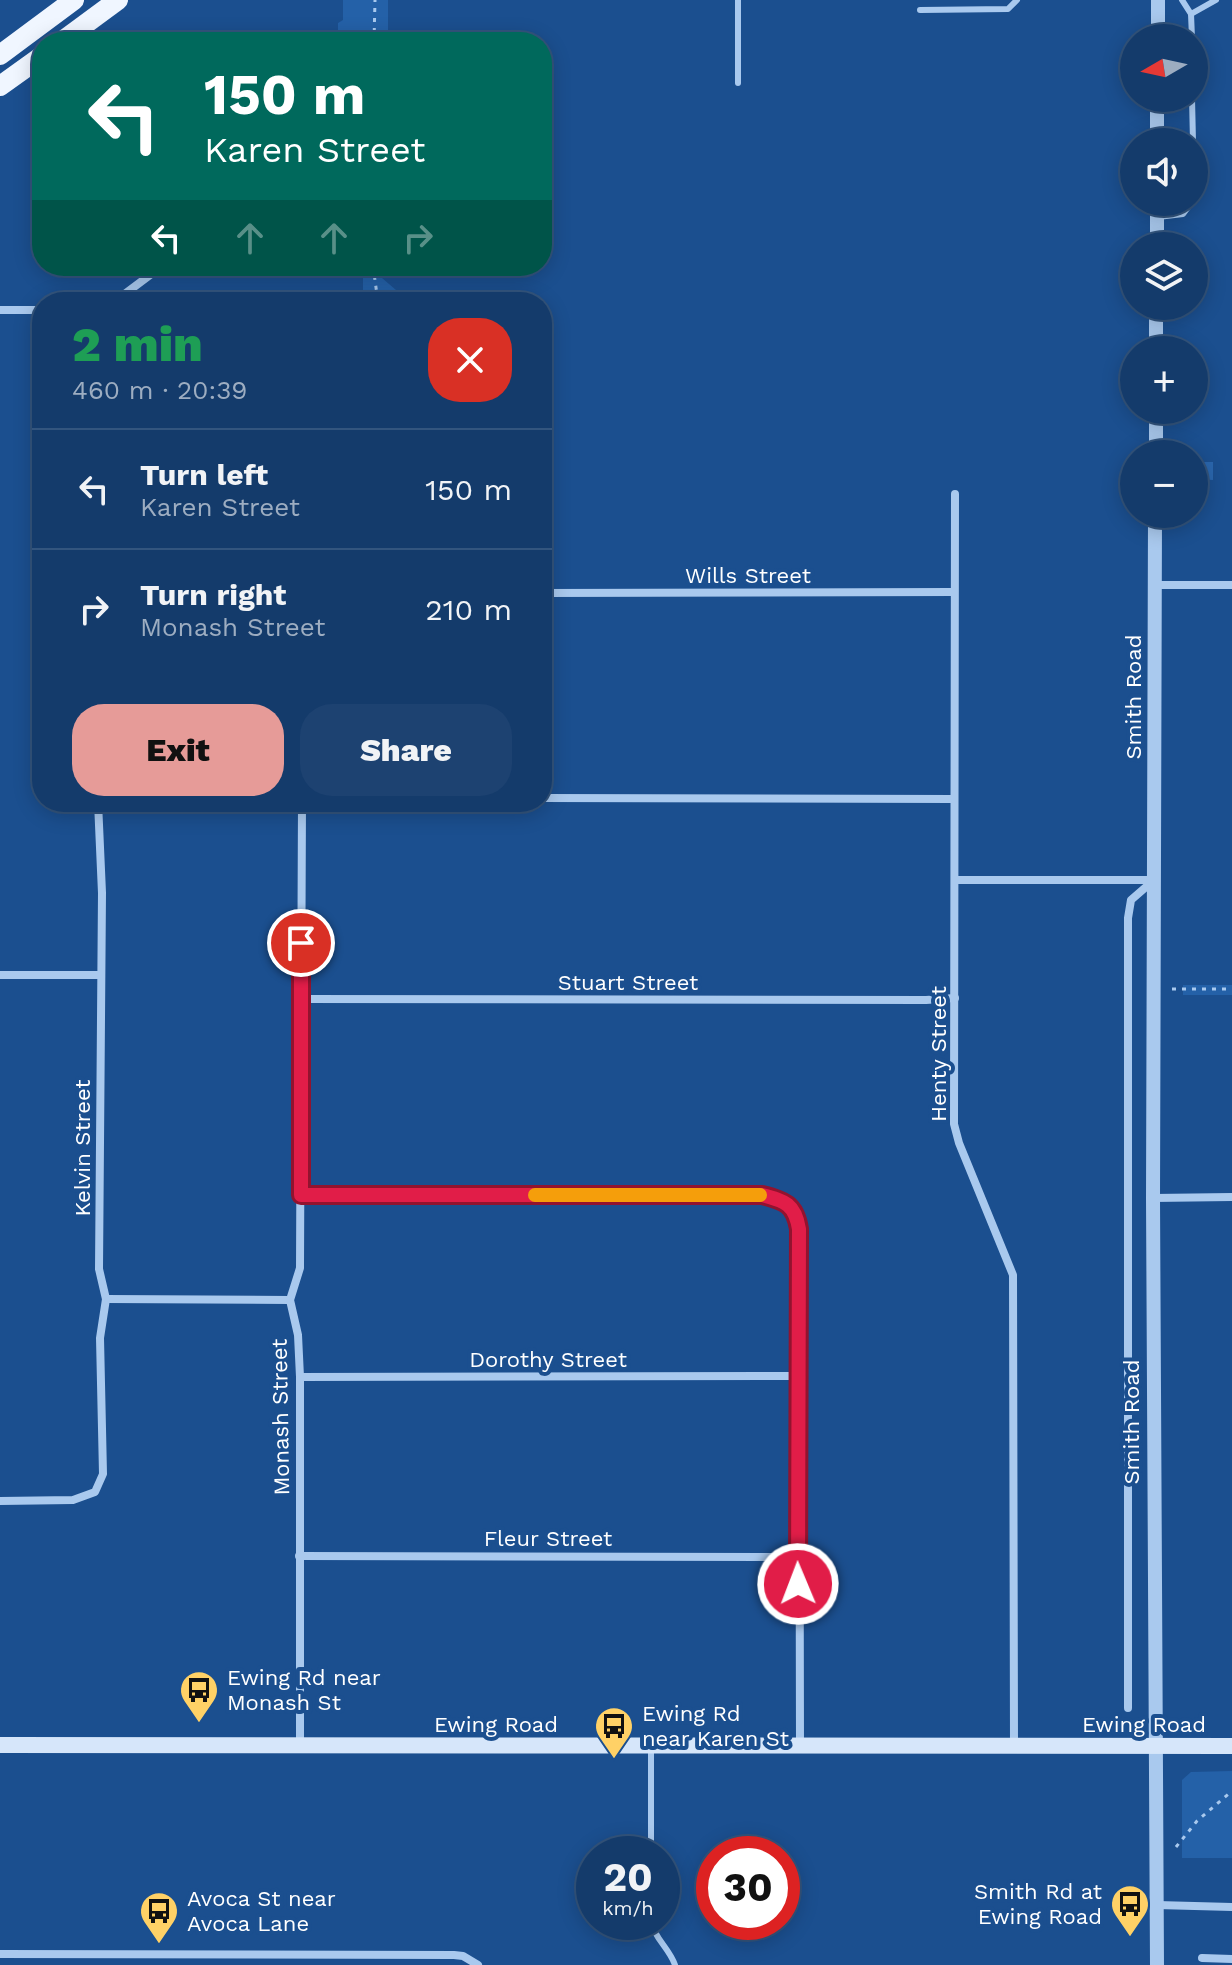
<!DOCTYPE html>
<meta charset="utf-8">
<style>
body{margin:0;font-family:"Work Sans",sans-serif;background:#1d4271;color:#f1f3f6;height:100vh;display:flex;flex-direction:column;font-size:30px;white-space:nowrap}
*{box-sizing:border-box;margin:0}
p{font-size:26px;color:#9dadc1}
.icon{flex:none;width:44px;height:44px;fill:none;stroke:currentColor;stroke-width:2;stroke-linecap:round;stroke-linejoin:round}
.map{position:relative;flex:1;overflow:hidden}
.panel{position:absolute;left:32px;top:292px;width:520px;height:520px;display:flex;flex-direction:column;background:#143b6b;border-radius:32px;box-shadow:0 4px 20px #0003,0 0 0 2px #33557e}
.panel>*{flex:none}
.top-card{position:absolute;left:32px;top:32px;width:520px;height:244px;border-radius:32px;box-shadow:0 4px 20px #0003,0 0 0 2px #33557e;background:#00695c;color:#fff;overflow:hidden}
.needle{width:52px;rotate:261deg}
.fabs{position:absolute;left:1120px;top:24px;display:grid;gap:16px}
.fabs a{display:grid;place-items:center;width:88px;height:88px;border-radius:50%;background:#143b6b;box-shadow:0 4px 20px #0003,0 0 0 2px #33557e;font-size:40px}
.speed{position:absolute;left:576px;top:1836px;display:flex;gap:16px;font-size:40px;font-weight:700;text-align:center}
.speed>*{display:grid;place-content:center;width:104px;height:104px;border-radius:50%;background:#143b6b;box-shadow:0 4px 20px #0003,0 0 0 2px #33557e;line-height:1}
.speed small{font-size:20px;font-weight:400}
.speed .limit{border:12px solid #d22;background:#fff;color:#111}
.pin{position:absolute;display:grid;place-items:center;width:68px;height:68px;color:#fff;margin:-34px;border:4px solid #fff;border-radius:50%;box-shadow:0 2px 8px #0007}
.me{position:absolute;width:88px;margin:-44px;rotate:359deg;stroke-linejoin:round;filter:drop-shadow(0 0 6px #0008)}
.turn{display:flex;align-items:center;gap:28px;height:168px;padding:0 40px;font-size:36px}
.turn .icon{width:104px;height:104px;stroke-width:2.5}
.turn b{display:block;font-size:56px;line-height:68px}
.lanes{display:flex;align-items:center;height:76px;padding:0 40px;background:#0003;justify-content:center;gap:40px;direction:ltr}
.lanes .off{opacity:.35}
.round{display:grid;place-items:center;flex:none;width:84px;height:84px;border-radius:32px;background:#1d4271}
.summary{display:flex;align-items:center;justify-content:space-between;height:136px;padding:0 40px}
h1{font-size:48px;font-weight:800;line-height:60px;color:#1e9e55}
.button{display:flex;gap:16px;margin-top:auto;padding:16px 40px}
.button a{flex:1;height:92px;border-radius:32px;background:#e69b98;color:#111;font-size:32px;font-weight:800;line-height:92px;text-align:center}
.button a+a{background:#1d4271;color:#f1f3f6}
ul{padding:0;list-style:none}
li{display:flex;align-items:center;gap:24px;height:120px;padding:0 40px;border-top:2px solid #33557e}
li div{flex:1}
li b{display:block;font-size:30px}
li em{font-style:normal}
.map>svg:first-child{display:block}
.green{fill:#2461a8}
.building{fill:#2a66ad}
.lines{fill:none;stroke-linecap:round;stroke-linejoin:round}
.path{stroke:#a9c9ee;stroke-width:3;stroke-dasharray:4 6;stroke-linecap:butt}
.service{stroke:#a9c9ee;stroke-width:6}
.minor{stroke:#a9c9ee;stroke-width:8}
.tertiary{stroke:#a9c9ee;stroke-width:14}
.secondary{stroke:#d6e6fa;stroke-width:16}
.primary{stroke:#f0f6ff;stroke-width:20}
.route-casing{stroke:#92132f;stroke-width:20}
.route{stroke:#e11d48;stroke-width:14}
.slow{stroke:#f59e0b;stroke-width:14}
.labels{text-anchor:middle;stroke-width:8;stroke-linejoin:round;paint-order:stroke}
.street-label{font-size:22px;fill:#fff;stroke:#1b4f8f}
.poi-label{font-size:22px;fill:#fff;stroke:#1b4f8f;text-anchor:start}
</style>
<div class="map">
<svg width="1232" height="1965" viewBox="0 0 1232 1965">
<rect width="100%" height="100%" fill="#1b4f8f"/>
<g class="green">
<path d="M 343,0 L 388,0 L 388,42 L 338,42 L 338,23 L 343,20 Z"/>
<path d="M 363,266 L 368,266 L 410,302 L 363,302 Z"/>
<rect x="1183" y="985" width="49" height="10"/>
<path d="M 1232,1771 L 1232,1858 L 1182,1858 L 1182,1780 L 1191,1772 Z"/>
</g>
<path class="building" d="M 1196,462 L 1213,462 L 1213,480 L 1196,479 Z"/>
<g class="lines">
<g class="path">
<path d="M 374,42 L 375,0"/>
<path d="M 373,266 L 378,302"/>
<path d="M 1172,989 L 1232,989"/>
<path d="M 1176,1847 L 1197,1821 L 1232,1791"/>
</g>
<g class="service">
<path d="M 738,0 L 738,83"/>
<path d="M 1182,0 L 1191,14 L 1192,38"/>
<path d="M 920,10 L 1008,9 L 1017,0"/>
<path d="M 1191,14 L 1216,0"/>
<path d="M 1192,98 L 1193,142"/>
<path d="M 1158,217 L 1183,214 L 1192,202"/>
<path d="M 651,1854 L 651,1747"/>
<path d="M 651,1922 C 655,1939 669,1948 675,1965"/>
</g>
<g class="minor">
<path d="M 114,302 L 162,266"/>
<path d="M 0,310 L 42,310"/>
<path d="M 955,494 L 954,1124 L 959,1143 L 1013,1275 L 1014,1746"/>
<path d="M 1155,585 L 1232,585"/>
<path d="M 542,593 L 954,592"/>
<path d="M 542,798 L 953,799"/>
<path d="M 955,880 L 1154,880"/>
<path d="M 0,975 L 100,975"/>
<path d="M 301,999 L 926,1000 L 955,998"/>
<path d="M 301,1195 L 762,1195 C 785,1201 795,1204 799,1229 L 800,1745"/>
<path d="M 1153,1198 L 1232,1197"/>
<path d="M 106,1299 L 290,1300"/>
<path d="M 300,1377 L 797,1376"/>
<path d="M 0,1501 L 73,1500 L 95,1492 L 103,1474 L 100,1338 L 106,1299 L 99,1269 L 102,893 L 98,802"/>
<path d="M 299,1556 L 798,1557"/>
<path d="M 1128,1708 L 1128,918 L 1131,900 L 1154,880"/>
<path d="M 300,1745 L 300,1377 L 298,1335 L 290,1300 L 300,1268 L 302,802"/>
<path d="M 1157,1905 L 1232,1907"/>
<path d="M 0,1954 L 454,1955 L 463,1956 L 478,1965"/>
<path d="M 1202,1958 L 1232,1959"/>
</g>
<g class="tertiary">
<path d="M 1158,38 L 1158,0"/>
<path d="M 1157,142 L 1157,98"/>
<path d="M 1157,246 L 1157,202"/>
<path d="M 1156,350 L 1156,306"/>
<path d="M 1156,454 L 1156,410"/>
<path d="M 1155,514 L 1153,1198 L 1157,1965"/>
</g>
<path class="secondary" d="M 0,1745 L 1232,1746"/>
<g class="primary">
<path d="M 61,42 L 118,0"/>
<path d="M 0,55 L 74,0"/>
<path d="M 0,86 L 42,56"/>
</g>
</g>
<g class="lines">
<defs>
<path id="route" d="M 301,943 L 301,1195 L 762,1195 C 785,1201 795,1204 799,1229 L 798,1584"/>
</defs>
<use href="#route" class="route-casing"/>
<use href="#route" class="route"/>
<path class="slow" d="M 535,1195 L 760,1195"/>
</g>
<defs>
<symbol id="bus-pin" viewBox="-11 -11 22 30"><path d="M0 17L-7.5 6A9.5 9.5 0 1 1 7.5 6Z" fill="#ffd166" stroke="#1b4f8f"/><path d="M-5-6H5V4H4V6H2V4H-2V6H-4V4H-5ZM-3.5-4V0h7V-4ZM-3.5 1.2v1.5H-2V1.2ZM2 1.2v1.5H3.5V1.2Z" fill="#111"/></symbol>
</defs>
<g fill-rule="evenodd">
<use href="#bus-pin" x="177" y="1668" width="44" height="60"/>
<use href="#bus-pin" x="592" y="1704" width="44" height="60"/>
<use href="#bus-pin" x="1108" y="1882" width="44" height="60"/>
<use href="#bus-pin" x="137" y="1889" width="44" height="60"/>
</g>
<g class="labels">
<g class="street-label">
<text x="748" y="583">Wills Street</text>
<text transform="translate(1133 697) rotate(-90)" y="8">Smith Road</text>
<text x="628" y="990">Stuart Street</text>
<text transform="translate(938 1054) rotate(-90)" y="8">Henty Street</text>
<text transform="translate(82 1148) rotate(-90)" y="8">Kelvin Street</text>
<text x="548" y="1367">Dorothy Street</text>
<text transform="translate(280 1417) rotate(-91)" y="8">Monash Street</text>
<text transform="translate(1131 1422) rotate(-90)" y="8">Smith Road</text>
<text x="548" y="1546">Fleur Street</text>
<text x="496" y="1732">Ewing Road</text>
<text x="1144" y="1732">Ewing Road</text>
</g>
<g class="poi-label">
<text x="227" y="1685">Ewing Rd near<tspan x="227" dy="25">Monash St</tspan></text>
<text x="642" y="1721">Ewing Rd<tspan x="642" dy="25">near Karen St</tspan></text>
<text x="1102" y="1899" text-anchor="end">Smith Rd at<tspan x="1102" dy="25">Ewing Road</tspan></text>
<text x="187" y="1906">Avoca St near<tspan x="187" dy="25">Avoca Lane</tspan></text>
</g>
</g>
</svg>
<div class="fabs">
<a><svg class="needle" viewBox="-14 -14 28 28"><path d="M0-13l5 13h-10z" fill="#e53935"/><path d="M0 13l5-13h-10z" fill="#9dadc1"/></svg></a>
<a><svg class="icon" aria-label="sound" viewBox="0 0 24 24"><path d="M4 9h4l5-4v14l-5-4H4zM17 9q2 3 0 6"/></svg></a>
<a><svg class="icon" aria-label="layers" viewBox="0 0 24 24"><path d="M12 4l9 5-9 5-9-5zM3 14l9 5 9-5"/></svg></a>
<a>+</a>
<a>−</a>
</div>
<div class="speed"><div>20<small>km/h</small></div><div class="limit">30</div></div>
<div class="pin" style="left:301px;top:943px;background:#d93025"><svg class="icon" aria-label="arrive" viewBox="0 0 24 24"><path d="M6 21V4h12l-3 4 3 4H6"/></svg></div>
<svg class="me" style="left:798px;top:1584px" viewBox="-20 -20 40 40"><circle r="17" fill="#e11d48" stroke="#fff" stroke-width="3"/><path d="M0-11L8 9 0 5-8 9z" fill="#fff"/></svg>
<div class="top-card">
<div class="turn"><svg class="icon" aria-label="left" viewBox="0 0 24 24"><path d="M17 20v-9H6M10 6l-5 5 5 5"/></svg><div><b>150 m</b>Karen Street</div></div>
<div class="lanes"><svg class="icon" aria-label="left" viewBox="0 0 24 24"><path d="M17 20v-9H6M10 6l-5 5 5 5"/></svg><svg class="icon off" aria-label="ahead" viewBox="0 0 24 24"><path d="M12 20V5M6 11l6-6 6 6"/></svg><svg class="icon off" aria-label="ahead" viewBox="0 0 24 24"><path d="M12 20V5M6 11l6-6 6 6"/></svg><svg class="icon off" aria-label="right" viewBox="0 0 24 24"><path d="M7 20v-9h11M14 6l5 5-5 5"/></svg></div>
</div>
<section class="panel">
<div class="summary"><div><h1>2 min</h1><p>460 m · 20:39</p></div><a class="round" style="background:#d93025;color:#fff"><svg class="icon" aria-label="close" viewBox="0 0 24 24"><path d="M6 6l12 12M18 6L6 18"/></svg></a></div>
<ul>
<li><svg class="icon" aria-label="left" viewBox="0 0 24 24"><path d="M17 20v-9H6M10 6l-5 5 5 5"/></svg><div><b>Turn left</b><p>Karen Street</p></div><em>150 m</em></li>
<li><svg class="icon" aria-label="right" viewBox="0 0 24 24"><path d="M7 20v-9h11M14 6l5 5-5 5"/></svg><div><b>Turn right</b><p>Monash Street</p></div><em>210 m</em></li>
</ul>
<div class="button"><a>Exit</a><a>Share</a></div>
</section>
</div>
